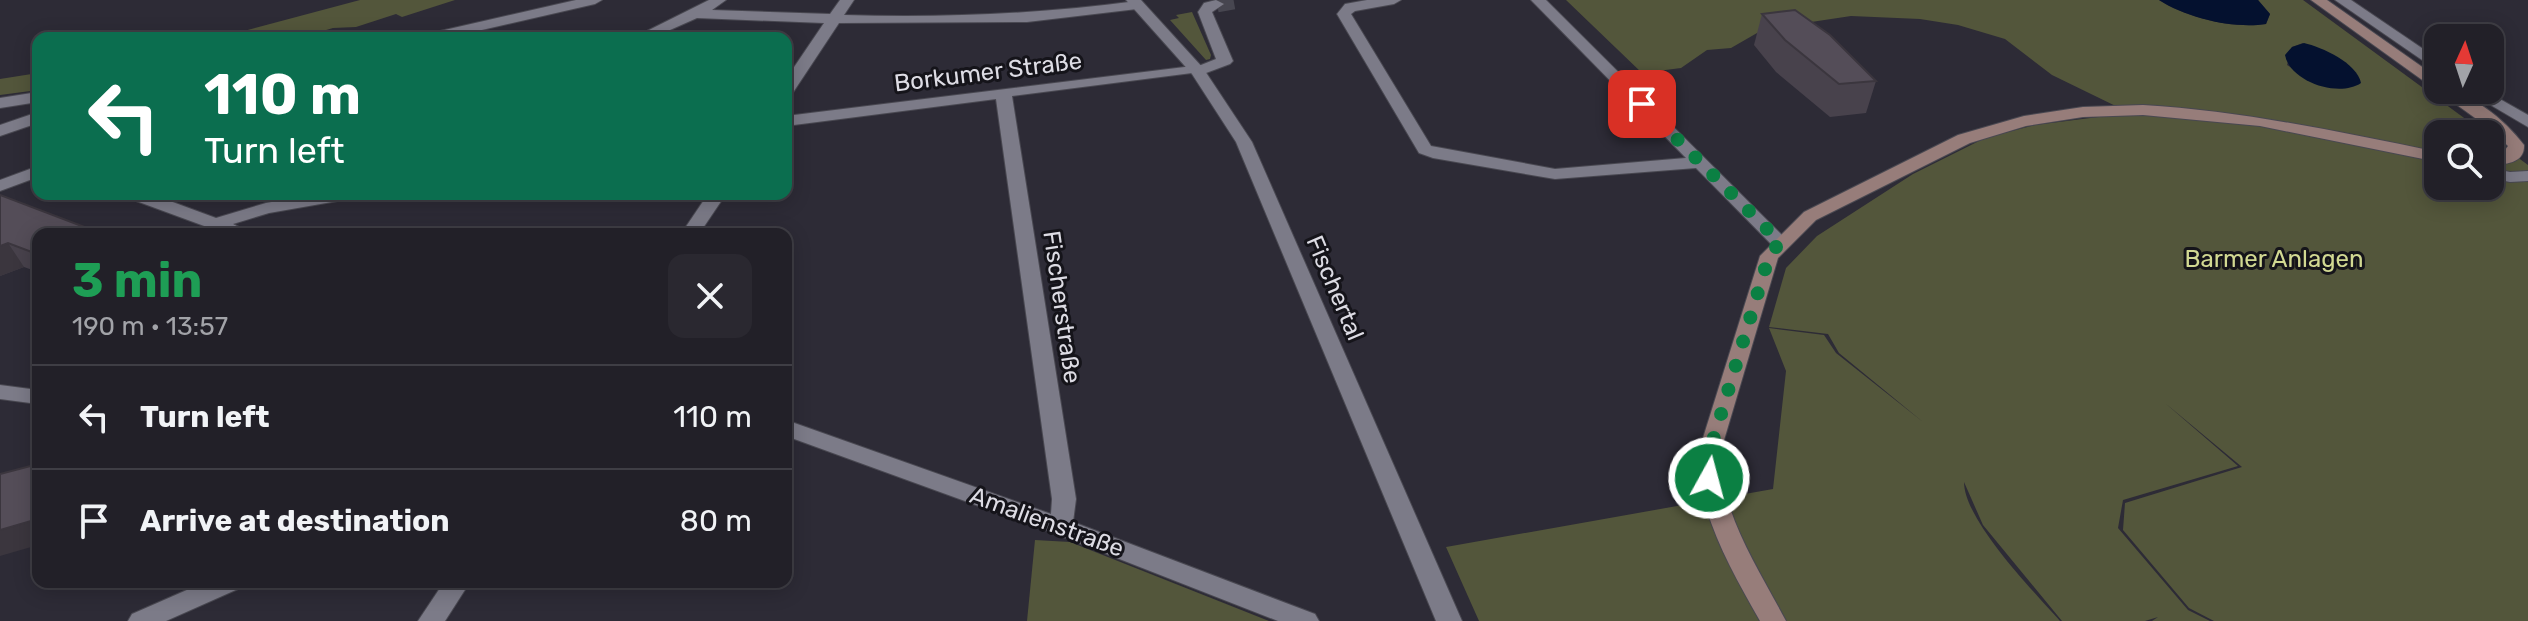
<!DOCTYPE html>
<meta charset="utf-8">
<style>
body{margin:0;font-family:Rubik,sans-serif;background:#2a2830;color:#f1f3f6;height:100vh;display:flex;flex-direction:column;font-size:30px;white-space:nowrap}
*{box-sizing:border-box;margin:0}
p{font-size:26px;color:#a2a3a8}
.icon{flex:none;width:44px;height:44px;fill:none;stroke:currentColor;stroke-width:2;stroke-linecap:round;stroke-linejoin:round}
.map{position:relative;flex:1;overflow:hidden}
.panel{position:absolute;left:32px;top:228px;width:760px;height:360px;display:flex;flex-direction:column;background:#222028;border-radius:16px;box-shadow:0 4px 20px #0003,0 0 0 2px #3f3e45}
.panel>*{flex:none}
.banner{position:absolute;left:32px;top:32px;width:760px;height:168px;border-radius:16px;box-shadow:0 4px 20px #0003,0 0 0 2px #3f3e45;background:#0b6e4f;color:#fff;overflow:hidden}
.needle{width:52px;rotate:3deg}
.tools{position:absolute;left:2424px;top:24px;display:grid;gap:16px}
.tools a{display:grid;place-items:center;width:80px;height:80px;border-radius:16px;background:#222028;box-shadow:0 4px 20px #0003,0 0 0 2px #3f3e45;font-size:40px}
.pin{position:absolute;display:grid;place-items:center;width:68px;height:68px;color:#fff;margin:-34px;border-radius:16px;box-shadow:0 4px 12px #0006}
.me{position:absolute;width:88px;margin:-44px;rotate:7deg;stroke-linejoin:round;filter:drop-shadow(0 0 6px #0008)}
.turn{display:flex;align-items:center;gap:28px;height:168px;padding:0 40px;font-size:36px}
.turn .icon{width:104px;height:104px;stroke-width:2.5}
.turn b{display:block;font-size:56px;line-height:68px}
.round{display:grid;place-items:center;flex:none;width:84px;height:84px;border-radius:16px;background:#2a2830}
.headline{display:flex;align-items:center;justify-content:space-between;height:136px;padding:0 40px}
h1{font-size:48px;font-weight:700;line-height:60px;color:#1e9e55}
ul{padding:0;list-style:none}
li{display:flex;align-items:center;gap:24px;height:104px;padding:0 40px;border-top:2px solid #3f3e45}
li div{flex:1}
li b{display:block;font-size:30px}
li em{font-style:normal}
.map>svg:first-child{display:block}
.green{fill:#53563b;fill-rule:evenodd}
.water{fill:#04112f}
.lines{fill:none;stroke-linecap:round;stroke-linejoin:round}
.minor-tunnel{stroke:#474650;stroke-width:17;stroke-dasharray:17 8;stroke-linecap:butt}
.minor-casing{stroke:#494851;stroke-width:2}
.tertiary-casing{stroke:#494851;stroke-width:2}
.secondary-casing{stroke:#494851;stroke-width:2}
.minor{fill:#7c7b88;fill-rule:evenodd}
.tertiary{fill:#7c7b88;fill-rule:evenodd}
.secondary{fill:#977d7a;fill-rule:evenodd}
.wall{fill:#48424c}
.shaded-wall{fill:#3b363e}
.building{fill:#544d58;stroke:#3b363e;stroke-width:2}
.route{stroke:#0b8043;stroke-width:14;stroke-dasharray:0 25.2}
.labels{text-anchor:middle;stroke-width:6;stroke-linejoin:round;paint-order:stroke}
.street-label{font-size:24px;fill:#dddce4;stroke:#15141a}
.park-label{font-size:24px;fill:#d2d992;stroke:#15141a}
</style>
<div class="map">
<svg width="2528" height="621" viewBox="0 0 2528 621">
<rect width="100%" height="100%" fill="#2d2b36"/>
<g class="green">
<path d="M 360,0 L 455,0 L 402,17 L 396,14 L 356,27 L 333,28 L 299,38 L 218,38 Z"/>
<path d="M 1566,0 L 2159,0 C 2187,18 2233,29 2266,24 L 2270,14 L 2258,0 L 2303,0 L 2486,134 L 2438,134 L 2438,186 L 2490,186 L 2490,137 L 2528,165 L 2528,621 L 2214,621 L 2189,608 L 2123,530 L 2125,503 L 2242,467 L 2165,403 L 2238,466 L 2123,500 L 2118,528 L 2188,610 L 2210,621 L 2152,621 L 2158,617 L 2145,621 L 2062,621 L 1983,525 L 1964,482 C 1964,520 2034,592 2060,621 L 1479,621 L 1446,547 L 1773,489 L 1786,371 L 1769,328 L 1824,335 L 1836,353 L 1923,422 L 1839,353 L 1828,334 L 1769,327 L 1786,268 L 1817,236 L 1913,174 L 1985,138 L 2035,125 L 2130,113 L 2052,75 L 2005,39 L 1958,25 L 1920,19 L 1851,16 L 1764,29 L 1731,48 L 1707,50 L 1681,68 L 1642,73 ZM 2303,43 L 2317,84 L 2287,65 L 2292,47 Z"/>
<path d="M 1192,12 L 1211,55 L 1210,59 L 1206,60 L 1170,20 L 1179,18 L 1176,15 Z"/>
<path d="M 38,73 L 38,90 L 0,95 L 0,79 Z"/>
<path d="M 1035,540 L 1070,542 L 1269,621 L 1027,621 Z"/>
</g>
<g class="water">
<path d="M 2159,0 L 2258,0 L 2270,14 L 2266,24 C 2233,29 2187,18 2159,0 Z"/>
<path d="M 2304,43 C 2322,47 2357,63 2361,83 C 2339,98 2290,82 2285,55 L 2292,47 Z"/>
</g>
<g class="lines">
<path class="minor-tunnel" d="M 1217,4 L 1239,0"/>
<defs>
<g id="minor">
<path d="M 709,0 L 726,0 L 712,10 L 830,14 L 840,0 L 854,0 L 844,15 C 943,18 1040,14 1137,1 L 1144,5 L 1137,9 L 1027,22 L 839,23 L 792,94 L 786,96 L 786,79 L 824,23 L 697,18 L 652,38 L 633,38 Z"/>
<path d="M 1216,0 L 1224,4 L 1212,12 L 1233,61 L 1230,64 L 1198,76 L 1192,73 L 1012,96 L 1076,499 L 1073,522 L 1315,614 L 1319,621 L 1278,621 L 1053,533 L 786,436 L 786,420 L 1051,514 L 1052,499 L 996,99 L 786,126 L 786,116 L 1201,65 L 1216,59 L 1198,12 L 1204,3 Z"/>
<path d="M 1367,0 L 1401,0 L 1394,4 L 1355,11 L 1351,14 L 1431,146 L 1555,169 L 1686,158 L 1531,0 L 1546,0 L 1789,242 L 1780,248 L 1773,246 L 1696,168 L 1555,179 L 1433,158 L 1419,153 L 1337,14 L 1345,4 Z"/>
<path d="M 2335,0 L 2351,0 L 2438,59 L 2438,71 Z"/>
<path d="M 2465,90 L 2484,90 L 2528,115 L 2528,127 Z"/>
<path d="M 38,92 L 38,102 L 0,108 L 0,98 Z"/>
<path d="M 38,112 L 38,123 L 0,136 L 0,125 Z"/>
<path d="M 2490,168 L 2510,172 L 2528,171 L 2528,181 L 2510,182 L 2490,178 Z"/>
<path d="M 125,194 L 151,194 L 216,218 L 266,203 L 317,194 L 358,194 L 349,199 L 269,213 L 233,224 L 252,234 L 226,234 L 128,198 Z"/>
<path d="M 708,194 L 726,194 L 699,234 L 681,234 Z"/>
<path d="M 0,385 L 38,390 L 38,404 L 0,399 Z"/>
<path d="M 205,582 L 242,582 L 238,589 L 166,621 L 128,621 L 132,614 Z"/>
<path d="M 444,582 L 470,582 L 445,621 L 418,621 Z"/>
</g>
<g id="tertiary">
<path d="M 576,0 L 602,0 L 595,4 L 447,38 L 420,38 L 427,34 Z"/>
<path d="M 1126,0 L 1141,0 L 1203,68 L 1252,142 L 1462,621 L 1436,621 L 1236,142 L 1192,74 Z"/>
<path d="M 38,166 L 38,177 L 0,191 L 0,180 Z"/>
</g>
<g id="secondary">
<path d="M 2311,0 L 2327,0 L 2438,78 L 2438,90 C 2470,90 2505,120 2524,145 C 2525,164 2504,164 2490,166 L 2490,156 L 2502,154 L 2508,146 L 2489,128 Z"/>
<path d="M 2143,105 C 2243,111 2340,132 2438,152 L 2438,162 L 2260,126 L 2143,115 L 2083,117 L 2026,126 L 1970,143 L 1816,220 L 1778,258 L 1719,457 C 1725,520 1757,566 1786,621 L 1760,621 C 1730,568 1701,518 1697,457 L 1760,256 L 1804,212 L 1958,135 L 2024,116 L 2083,107 Z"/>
</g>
</defs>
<use href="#minor" class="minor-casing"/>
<use href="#tertiary" class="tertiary-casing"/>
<use href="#secondary" class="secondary-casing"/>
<use href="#minor" class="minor"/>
<use href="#tertiary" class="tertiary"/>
<use href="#secondary" class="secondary"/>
</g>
<g class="wall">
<path d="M 1762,14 L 1876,81 L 1866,113 L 1830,117 L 1776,72 L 1754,45 Z"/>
<path d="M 0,195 L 38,234 L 38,272 L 24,267 L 0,276 Z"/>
</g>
<g class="shaded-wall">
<path d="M 87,228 L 91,234 L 76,234 Z"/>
<path d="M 8,243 L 24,267 L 0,276 L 0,246 Z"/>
<path d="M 38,519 L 38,545 L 0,556 L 0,530 Z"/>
</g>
<g class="building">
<path d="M 1795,10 L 1830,35 L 1876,81 L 1839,84 L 1785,40 L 1762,14 Z"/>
<path d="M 0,195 L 87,228 L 76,234 L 38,234 L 37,254 L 8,243 L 0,246 Z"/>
<path d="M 38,464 L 38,519 L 0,530 L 0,474 Z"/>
</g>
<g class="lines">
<path class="route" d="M 1642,104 L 1780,242 L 1769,256 L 1708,457 L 1709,478"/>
</g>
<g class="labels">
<g class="street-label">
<text transform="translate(988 72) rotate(-7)" y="8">Borkumer Straße</text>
<text transform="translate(1335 288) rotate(67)" y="8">Fischertal</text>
<text transform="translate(1062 307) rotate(82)" y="8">Fischerstraße</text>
<text transform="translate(1047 522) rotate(20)" y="8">Amalienstraße</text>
</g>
<g class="park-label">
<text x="2274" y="267">Barmer Anlagen</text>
</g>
</g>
</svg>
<div class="tools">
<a><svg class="needle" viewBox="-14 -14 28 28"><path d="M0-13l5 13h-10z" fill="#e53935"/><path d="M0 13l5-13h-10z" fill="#a2a3a8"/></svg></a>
<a><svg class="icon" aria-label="search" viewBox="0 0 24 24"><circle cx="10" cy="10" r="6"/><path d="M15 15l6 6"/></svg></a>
</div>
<div class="pin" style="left:1642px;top:104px;background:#d93025"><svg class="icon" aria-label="arrive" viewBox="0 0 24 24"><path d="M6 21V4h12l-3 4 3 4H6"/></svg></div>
<svg class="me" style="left:1709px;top:478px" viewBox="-20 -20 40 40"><circle r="17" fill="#0b8043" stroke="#fff" stroke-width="3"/><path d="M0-11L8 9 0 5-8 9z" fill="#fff"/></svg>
<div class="banner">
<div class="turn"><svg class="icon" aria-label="left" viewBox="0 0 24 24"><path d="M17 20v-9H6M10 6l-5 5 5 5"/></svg><div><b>110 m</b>Turn left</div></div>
</div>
<section class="panel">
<div class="headline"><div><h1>3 min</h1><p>190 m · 13:57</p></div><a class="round"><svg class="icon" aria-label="close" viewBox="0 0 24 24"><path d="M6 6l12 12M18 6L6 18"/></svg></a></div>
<ul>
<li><svg class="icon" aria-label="left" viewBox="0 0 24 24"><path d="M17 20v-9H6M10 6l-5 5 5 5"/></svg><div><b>Turn left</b></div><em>110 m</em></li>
<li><svg class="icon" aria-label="arrive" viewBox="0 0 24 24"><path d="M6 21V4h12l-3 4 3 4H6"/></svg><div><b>Arrive at destination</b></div><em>80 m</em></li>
</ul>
</section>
</div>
